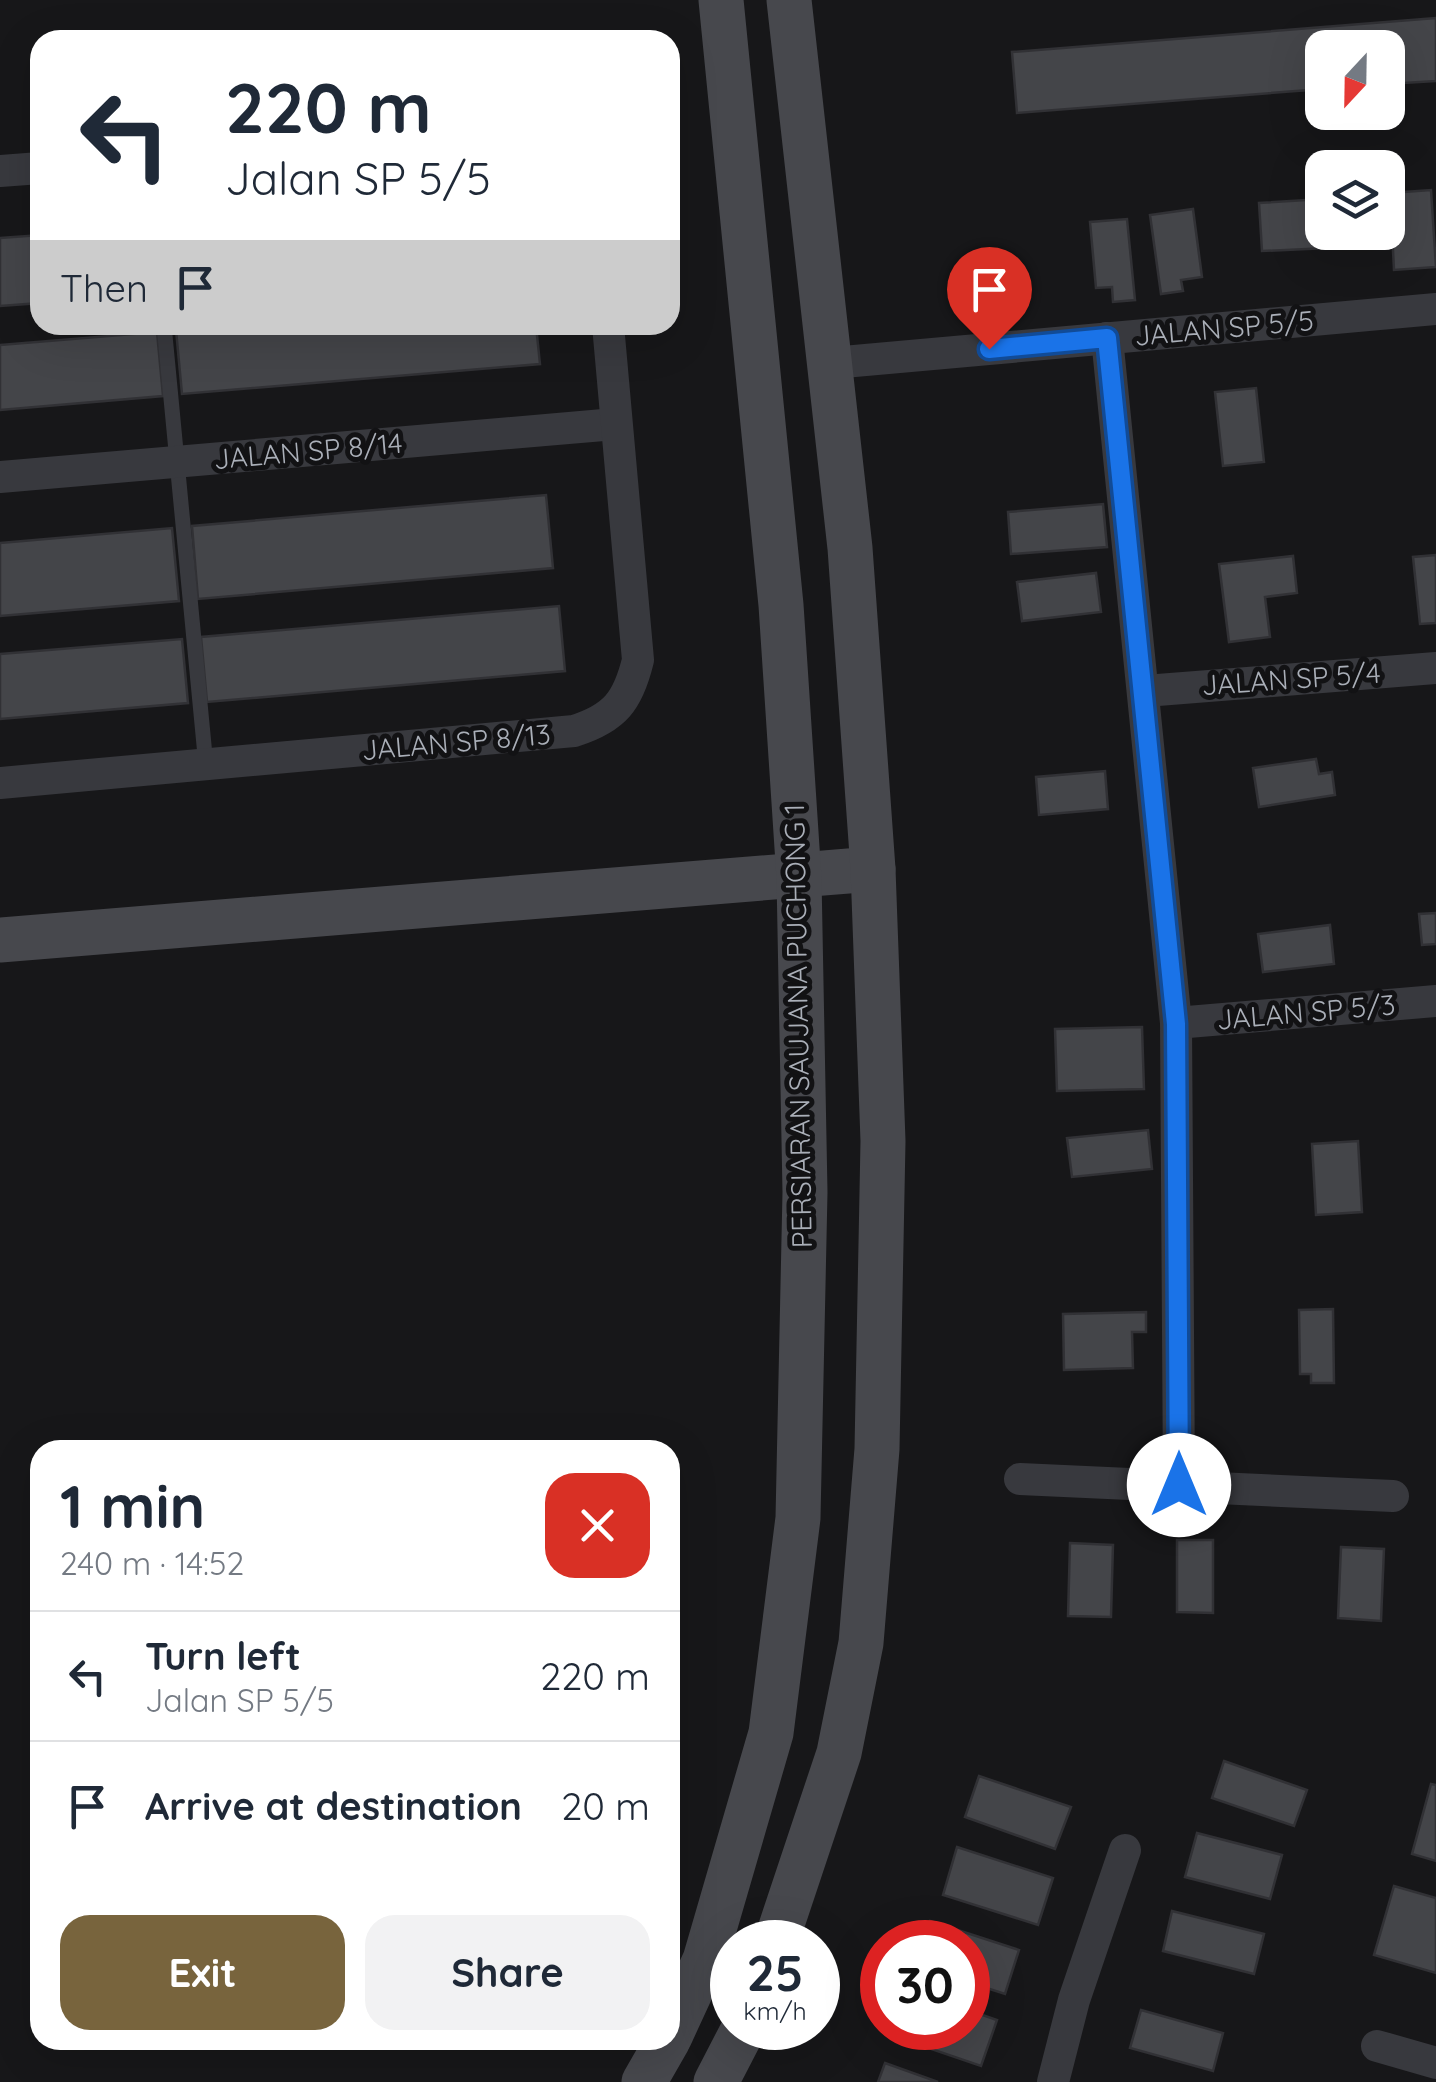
<!DOCTYPE html>
<meta charset="utf-8">
<style>
body{margin:0;font-family:Quicksand,sans-serif;background:#f2f2f3;color:#1f2937;height:100vh;display:flex;flex-direction:column;font-size:38px;white-space:nowrap}
*{box-sizing:border-box;margin:0}
p{font-size:32px;color:#747a83}
.icon{flex:none;width:55px;height:55px;fill:none;stroke:currentColor;stroke-width:2;stroke-linecap:round;stroke-linejoin:round}
.map{position:relative;flex:1;overflow:hidden}
.panel{position:absolute;left:30px;top:1440px;width:650px;height:610px;display:flex;flex-direction:column;background:#fff;border-radius:30px;box-shadow:0 10px 40px #0002}
.panel>*{flex:none}
.guide{position:absolute;left:30px;top:30px;width:650px;height:305px;border-radius:30px;box-shadow:0 10px 40px #0002;background:#fff;color:#1f2937;overflow:hidden}
.needle{width:65px;rotate:202deg}
.fabs{position:absolute;left:1305px;top:30px;display:grid;gap:20px}
.fabs a{display:grid;place-items:center;width:100px;height:100px;border-radius:20px;background:#fff;box-shadow:0 10px 40px #0002;font-size:50px}
.speed{position:absolute;left:710px;top:1920px;display:flex;gap:20px;font-size:50px;font-weight:700;text-align:center}
.speed>*{display:grid;place-content:center;width:130px;height:130px;border-radius:50%;background:#fff;box-shadow:0 10px 40px #0002;line-height:1}
.speed small{font-size:25px;font-weight:400}
.speed .limit{border:15px solid #d22;background:#fff;color:#111}
.pin{position:absolute;display:grid;place-items:center;width:85px;height:85px;color:#fff;margin:-102px -42px;border-radius:50% 50% 50% 0;rotate:-45deg;box-shadow:0 0 10px #0007}
.pin .icon{rotate:45deg}
.me{position:absolute;width:110px;margin:-55px;rotate:0deg;stroke-linejoin:round;filter:drop-shadow(0 0 8px #0008)}
.turn{display:flex;align-items:center;gap:35px;height:210px;padding:0 30px;font-size:45px}
.turn .icon{width:130px;height:130px;stroke-width:2.5}
.turn b{display:block;font-size:70px;line-height:85px}
.then{display:flex;align-items:center;height:95px;padding:0 30px;background:#0003;gap:20px;font-size:38px}
.round{display:grid;place-items:center;flex:none;width:105px;height:105px;border-radius:30px;background:#f2f2f3}
.head{display:flex;align-items:center;justify-content:space-between;height:170px;padding:0 30px}
h1{font-size:60px;font-weight:700;line-height:75px}
.primary-button{display:flex;gap:20px;margin-top:auto;padding:20px 30px}
.primary-button a{flex:1;height:115px;border-radius:30px;background:#78643d;color:#fff;font-size:40px;font-weight:700;line-height:115px;text-align:center}
.primary-button a+a{background:#f2f2f3;color:#1f2937}
ul{padding:0;list-style:none}
li{display:flex;align-items:center;gap:30px;height:130px;padding:0 30px;border-top:2px solid #e0e1e3}
li div{flex:1}
li b{display:block;font-size:38px}
li em{font-style:normal}
.map>svg:first-child{display:block}
.building{fill:#444549;stroke:#313135;stroke-width:2.5}
.lines{fill:none;stroke-linecap:round;stroke-linejoin:round}
.lane{stroke:#38393e;stroke-width:15}
.street{stroke:#38393e;stroke-width:32}
.secondary{stroke:#47484d;stroke-width:45}
.route-casing{stroke:#114b97;stroke-width:25}
.route{stroke:#1a73e8;stroke-width:18}
.labels{text-anchor:middle;stroke-width:10;stroke-linejoin:round;paint-order:stroke}
.street-label{font-size:28px;fill:#aaafb8;stroke:#121214}
</style>
<div class="map">
<svg width="1436" height="2082" viewBox="0 0 1436 2082">
<rect width="100%" height="100%" fill="#171719"/>
<g class="building">
<path d="M 1436,18 L 1436,81 L 1388,84 L 1388,48 L 1322,48 L 1322,89 L 1017,113 L 1012,52 Z"/>
<path d="M 1431,190 L 1436,267 L 1394,270 L 1390,193 Z"/>
<path d="M 1322,199 L 1322,232 L 1327,232 L 1328,248 L 1262,251 L 1259,203 Z"/>
<path d="M 1193,209 L 1202,277 L 1181,280 L 1183,291 L 1161,294 L 1150,215 Z"/>
<path d="M 1127,219 L 1135,300 L 1113,302 L 1112,287 L 1096,288 L 1090,222 Z"/>
<path d="M 40,235 L 40,303 L 0,306 L 0,238 Z"/>
<path d="M 236,325 L 536,325 L 540,364 L 182,394 L 176,330 Z"/>
<path d="M 157,332 L 163,396 L 0,410 L 0,345 Z"/>
<path d="M 1256,388 L 1264,462 L 1223,466 L 1215,392 Z"/>
<path d="M 546,495 L 553,568 L 198,599 L 192,526 Z"/>
<path d="M 1103,504 L 1107,547 L 1011,554 L 1008,512 Z"/>
<path d="M 172,528 L 179,601 L 0,616 L 0,543 Z"/>
<path d="M 1436,555 L 1436,623 L 1420,624 L 1413,557 Z"/>
<path d="M 1293,556 L 1297,593 L 1265,597 L 1270,637 L 1229,642 L 1219,564 Z"/>
<path d="M 1096,573 L 1101,612 L 1022,621 L 1017,582 Z"/>
<path d="M 559,606 L 565,671 L 207,702 L 201,637 Z"/>
<path d="M 182,639 L 188,703 L 0,719 L 0,654 Z"/>
<path d="M 1316,759 L 1319,774 L 1332,772 L 1335,795 L 1259,807 L 1253,768 Z"/>
<path d="M 1105,771 L 1108,809 L 1039,815 L 1036,777 Z"/>
<path d="M 1436,913 L 1436,944 L 1422,945 L 1419,914 Z"/>
<path d="M 1330,925 L 1334,964 L 1263,972 L 1258,934 Z"/>
<path d="M 1142,1027 L 1144,1089 L 1057,1091 L 1055,1029 Z"/>
<path d="M 1148,1130 L 1152,1169 L 1072,1177 L 1067,1138 Z"/>
<path d="M 1358,1141 L 1362,1212 L 1316,1215 L 1312,1144 Z"/>
<path d="M 1333,1309 L 1334,1383 L 1311,1383 L 1311,1374 L 1300,1374 L 1299,1310 Z"/>
<path d="M 1146,1312 L 1146,1332 L 1132,1332 L 1133,1368 L 1064,1370 L 1063,1314 Z"/>
<path d="M 1177,1540 L 1213,1540 L 1213,1613 L 1177,1612 Z"/>
<path d="M 1070,1543 L 1113,1545 L 1111,1617 L 1068,1616 Z"/>
<path d="M 1341,1547 L 1384,1549 L 1381,1621 L 1338,1618 Z"/>
<path d="M 1224,1761 L 1307,1790 L 1294,1826 L 1212,1798 Z"/>
<path d="M 979,1776 L 1071,1807 L 1055,1849 L 965,1817 Z"/>
<path d="M 1431,1784 L 1436,1785 L 1436,1861 L 1412,1854 Z"/>
<path d="M 1197,1833 L 1282,1855 L 1270,1899 L 1185,1877 Z"/>
<path d="M 957,1847 L 1053,1878 L 1038,1925 L 943,1895 Z"/>
<path d="M 1394,1886 L 1436,1898 L 1436,1973 L 1374,1955 Z"/>
<path d="M 1172,1911 L 1264,1934 L 1254,1974 L 1163,1951 Z"/>
<path d="M 930,1921 L 1019,1950 L 1005,1994 L 968,1982 L 968,1942 L 923,1942 Z"/>
<path d="M 968,2010 L 997,2020 L 981,2066 L 896,2037 L 899,2028 L 968,2028 Z"/>
<path d="M 1141,2010 L 1223,2033 L 1213,2071 L 1130,2048 Z"/>
<path d="M 885,2063 L 938,2082 L 878,2082 Z"/>
</g>
<g class="lines">
<path class="lane" d="M 164,325 L 206,766"/>
<g class="street">
<path d="M 0,171 L 40,168"/>
<path d="M 1107,338 L 1176,1023 L 1179,1485"/>
<path d="M 832,363 L 1436,309"/>
<path d="M 0,477 L 615,424"/>
<path d="M 1145,691 L 1436,668"/>
<path d="M 0,783 L 574,731 C 615,718 628,701 638,660 L 608,325"/>
<path d="M 1176,1023 L 1436,1001"/>
<path d="M 1020,1479 L 1393,1496"/>
<path d="M 1377,2046 L 1436,2063"/>
<path d="M 1053,2082 L 1074,2000 L 1125,1850"/>
</g>
<g class="secondary">
<path d="M 0,940 L 873,869"/>
<path d="M 776,1942 L 839,1753 L 861,1643 L 877,1449 L 883,1141 L 873,869 L 850,548 L 789,0"/>
<path d="M 670,2036 L 705,1960 L 771,1733 L 798,1518 L 805,1192 L 799,878 L 781,605 L 721,0"/>
<path d="M 644,2082 L 668,2040"/>
<path d="M 716,2082 L 744,2028"/>
</g>
</g>
<g class="lines">
<defs>
<path id="route" d="M 989,349 L 1107,338 L 1176,1024 L 1179,1485"/>
</defs>
<use href="#route" class="route-casing"/>
<use href="#route" class="route"/>
</g>
<g class="labels">
<g class="street-label">
<text transform="translate(1224 328) rotate(-5)" y="10">JALAN SP 5/5</text>
<text transform="translate(308 451) rotate(-5)" y="10">JALAN SP 8/14</text>
<text transform="translate(1291 679) rotate(-4)" y="10">JALAN SP 5/4</text>
<text transform="translate(456 742) rotate(-5)" y="10">JALAN SP 8/13</text>
<text transform="translate(1306 1012) rotate(-5)" y="10">JALAN SP 5/3</text>
<text transform="translate(798 1026) rotate(-91)" y="10">PERSIARAN SAUJANA PUCHONG 1</text>
</g>
</g>
</svg>
<div class="fabs">
<a><svg class="needle" viewBox="-14 -14 28 28"><path d="M0-13l5 13h-10z" fill="#e53935"/><path d="M0 13l5-13h-10z" fill="#747a83"/></svg></a>
<a><svg class="icon" aria-label="layers" viewBox="0 0 24 24"><path d="M12 4l9 5-9 5-9-5zM3 14l9 5 9-5"/></svg></a>
</div>
<div class="speed"><div>25<small>km/h</small></div><div class="limit">30</div></div>
<div class="pin" style="left:989px;top:349px;background:#d93025"><svg class="icon" aria-label="arrive" viewBox="0 0 24 24"><path d="M6 21V4h12l-3 4 3 4H6"/></svg></div>
<svg class="me" style="left:1179px;top:1485px" viewBox="-20 -20 40 40"><circle r="19" fill="#fff"/><path d="M0-13L10 11 0 6-10 11z" fill="#1a73e8"/></svg>
<div class="guide">
<div class="turn"><svg class="icon" aria-label="left" viewBox="0 0 24 24"><path d="M17 20v-9H6M10 6l-5 5 5 5"/></svg><div><b>220 m</b>Jalan SP 5/5</div></div>
<div class="then">Then<svg class="icon" aria-label="arrive" viewBox="0 0 24 24"><path d="M6 21V4h12l-3 4 3 4H6"/></svg></div>
</div>
<section class="panel">
<div class="head"><div><h1>1 min</h1><p>240 m · 14:52</p></div><a class="round" style="background:#d93025;color:#fff"><svg class="icon" aria-label="close" viewBox="0 0 24 24"><path d="M6 6l12 12M18 6L6 18"/></svg></a></div>
<ul>
<li><svg class="icon" aria-label="left" viewBox="0 0 24 24"><path d="M17 20v-9H6M10 6l-5 5 5 5"/></svg><div><b>Turn left</b><p>Jalan SP 5/5</p></div><em>220 m</em></li>
<li><svg class="icon" aria-label="arrive" viewBox="0 0 24 24"><path d="M6 21V4h12l-3 4 3 4H6"/></svg><div><b>Arrive at destination</b></div><em>20 m</em></li>
</ul>
<div class="primary-button"><a>Exit</a><a>Share</a></div>
</section>
</div>
